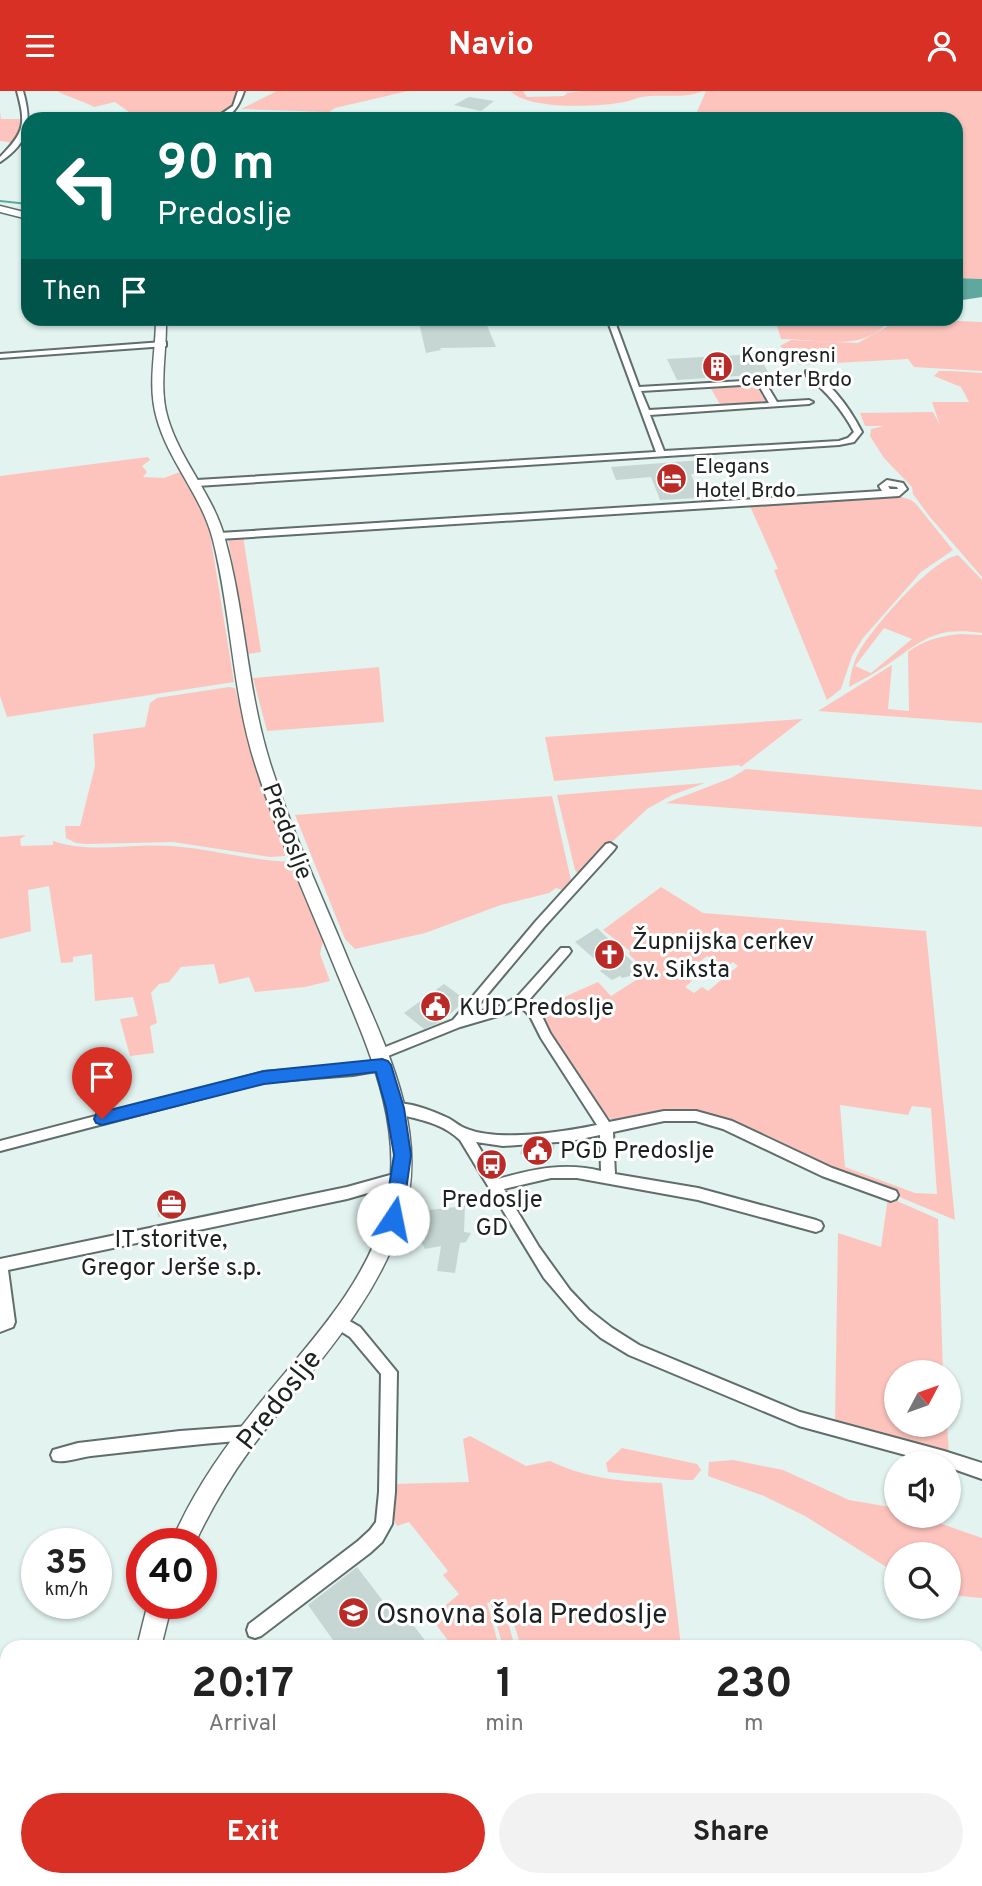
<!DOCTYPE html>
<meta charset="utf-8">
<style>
body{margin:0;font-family:Overpass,sans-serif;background:#f2f2f2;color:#222;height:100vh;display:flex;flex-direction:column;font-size:26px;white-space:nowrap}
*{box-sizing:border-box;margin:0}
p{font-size:23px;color:#767676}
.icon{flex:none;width:38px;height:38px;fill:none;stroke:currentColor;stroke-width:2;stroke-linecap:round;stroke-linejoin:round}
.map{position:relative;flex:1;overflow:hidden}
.panel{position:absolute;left:0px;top:1549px;width:984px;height:247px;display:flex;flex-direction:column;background:#fff;border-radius:21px 21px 0 0;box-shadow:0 2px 5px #0004}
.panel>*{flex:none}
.guide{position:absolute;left:21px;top:21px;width:942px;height:214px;border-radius:21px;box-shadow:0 2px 5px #0004;background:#00695c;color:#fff;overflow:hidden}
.needle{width:46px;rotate:49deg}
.controls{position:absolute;left:884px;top:1269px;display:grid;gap:14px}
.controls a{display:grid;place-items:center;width:77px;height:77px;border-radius:50%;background:#fff;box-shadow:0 2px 5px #0004;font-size:35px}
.speed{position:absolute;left:21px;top:1437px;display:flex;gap:14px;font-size:35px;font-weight:700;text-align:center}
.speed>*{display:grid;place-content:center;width:91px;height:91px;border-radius:50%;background:#fff;box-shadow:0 2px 5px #0004;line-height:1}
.speed small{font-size:18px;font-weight:400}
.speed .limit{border:10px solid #d22;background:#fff;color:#111}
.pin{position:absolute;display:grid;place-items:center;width:60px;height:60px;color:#fff;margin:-72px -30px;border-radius:50% 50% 50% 0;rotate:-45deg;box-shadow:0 0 7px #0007}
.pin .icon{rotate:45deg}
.me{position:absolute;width:77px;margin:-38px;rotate:11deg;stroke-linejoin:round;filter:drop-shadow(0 0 5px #0008)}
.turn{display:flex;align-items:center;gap:24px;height:147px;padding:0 21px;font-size:32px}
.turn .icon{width:91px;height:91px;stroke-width:2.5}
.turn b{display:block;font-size:49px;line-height:60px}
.then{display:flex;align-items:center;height:66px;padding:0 21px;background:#0003;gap:14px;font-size:26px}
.eta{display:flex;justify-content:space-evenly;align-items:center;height:119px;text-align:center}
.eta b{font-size:42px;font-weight:700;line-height:49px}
.button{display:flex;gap:14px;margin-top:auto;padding:14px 21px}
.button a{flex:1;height:80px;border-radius:42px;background:#d93025;color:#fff;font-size:28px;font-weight:700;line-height:80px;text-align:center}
.button a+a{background:#f2f2f2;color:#222}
header{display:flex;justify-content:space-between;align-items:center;height:91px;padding:0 21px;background:#d93025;color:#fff;font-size:32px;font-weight:700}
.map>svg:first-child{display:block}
.green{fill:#fdc4bd;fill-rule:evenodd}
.water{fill:#5ea89d}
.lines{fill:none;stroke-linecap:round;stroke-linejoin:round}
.stream{stroke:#5ea89d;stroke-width:2}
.building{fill:#c6d7d3}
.street-casing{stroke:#5f6e6b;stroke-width:4}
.secondary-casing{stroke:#5f6e6b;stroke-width:3}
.street{fill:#fff;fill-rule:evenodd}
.secondary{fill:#fff;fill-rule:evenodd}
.route{fill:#1a73e8;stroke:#114b97;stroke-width:2}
.labels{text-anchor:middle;stroke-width:6;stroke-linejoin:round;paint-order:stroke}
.far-poi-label{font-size:21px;fill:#1c2221;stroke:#fff;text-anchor:start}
.street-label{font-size:24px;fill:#1c2221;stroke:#fff}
.poi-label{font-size:24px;fill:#1c2221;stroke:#fff;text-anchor:start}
.near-street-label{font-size:28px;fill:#1c2221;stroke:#fff}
.near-poi-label{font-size:28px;fill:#1c2221;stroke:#fff;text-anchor:start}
</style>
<header><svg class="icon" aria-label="menu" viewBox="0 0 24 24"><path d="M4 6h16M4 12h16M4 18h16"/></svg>Navio<svg class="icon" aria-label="person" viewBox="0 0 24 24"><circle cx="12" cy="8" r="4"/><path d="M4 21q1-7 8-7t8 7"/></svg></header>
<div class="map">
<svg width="982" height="1795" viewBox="0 0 982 1795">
<rect width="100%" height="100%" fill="#e2f3f0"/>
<g class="green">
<path d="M 57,0 L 239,0 L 235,13 L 214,28 L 127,28 L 136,26 L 115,11 L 94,16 C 81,9 70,7 57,0 Z"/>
<path d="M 277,0 L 408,0 L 335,17 L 329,21 L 241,18 Z"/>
<path d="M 523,0 L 527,6 L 564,5 L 567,2 L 584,0 L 703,0 C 687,7 669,4 650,5 C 641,5 633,9 624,11 C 598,16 531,19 511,1 Z"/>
<path d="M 706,0 L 982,0 L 982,188 L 956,187 L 956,28 L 694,28 Z"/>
<path d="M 0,21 L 1,28 L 26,28 L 15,52 L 0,50 Z"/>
<path d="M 247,21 L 315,22 L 365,28 L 231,28 Z"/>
<path d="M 775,228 L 889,229 C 865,263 815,247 781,248 Z"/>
<path d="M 937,229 L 982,231 L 982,280 L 914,276 L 908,268 L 800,274 L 780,255 L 791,249 L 858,252 L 895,231 Z"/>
<path d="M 951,280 L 982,282 L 982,486 L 930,426 L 913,403 L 912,396 L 884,367 L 870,345 L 871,338 L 884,335 L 865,335 L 860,322 L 933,321 L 940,334 L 932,311 L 969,311 L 961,296 L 934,285 L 939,280 Z"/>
<path d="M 755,292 L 766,312 L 721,315 L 710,296 Z"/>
<path d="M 148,366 L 150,369 L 142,375 L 147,381 L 143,386 L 164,387 L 180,381 L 201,417 L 210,443 L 234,591 L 7,626 L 0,605 L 0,385 Z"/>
<path d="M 898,405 L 911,409 L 916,413 L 953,459 L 921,481 L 863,547 L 852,565 L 841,598 L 827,609 L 774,479 L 778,478 L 749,413 Z"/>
<path d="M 243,445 L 261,561 L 248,563 L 228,447 Z"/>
<path d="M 958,464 L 982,489 L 982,542 C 935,535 923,549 887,574 C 875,582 862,589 849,596 C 850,586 853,571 859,561 C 873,536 931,469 958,464 ZM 884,537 L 912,548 L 871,582 L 855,575 Z"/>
<path d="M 960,543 L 982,544 L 982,632 L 818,620 L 892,574 L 888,618 L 909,620 L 908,561 C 924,549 941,545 960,543 Z"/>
<path d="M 379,576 L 384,631 L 267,640 L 253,587 Z"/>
<path d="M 229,596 L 235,597 L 253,667 L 288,762 L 285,765 L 270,766 L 173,751 L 86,753 L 76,752 L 66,747 L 65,735 L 80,735 L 95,675 L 93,643 L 145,636 L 150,612 L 157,607 Z"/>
<path d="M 803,628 L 741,676 L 739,674 L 554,690 L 545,646 Z"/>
<path d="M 746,678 L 982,699 L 982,736 L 666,712 L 731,687 Z"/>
<path d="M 705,692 L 672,704 L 647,718 L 578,783 L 575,779 L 557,704 Z"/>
<path d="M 552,705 L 571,789 L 562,799 L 556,797 L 549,802 L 501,814 L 425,842 L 355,858 L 345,848 L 295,724 Z"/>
<path d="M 26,744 L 20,748 L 21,755 L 53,754 L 53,750 C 91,763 132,752 171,755 C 211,758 249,769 289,771 L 297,782 L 323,849 L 320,863 L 330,890 L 305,896 L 255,901 L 249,886 L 219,893 L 214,873 L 181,876 L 169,891 L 159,893 L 151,902 L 157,932 L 150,935 L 154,962 L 130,965 L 120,928 L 138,925 L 133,906 L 95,910 L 92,863 L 73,866 L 73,871 L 61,872 L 49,795 L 28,799 L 31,840 L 0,848 L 0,746 Z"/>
<path d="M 661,796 L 703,822 L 926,840 L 955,1129 L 844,1083 L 727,1029 L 614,1029 C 593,1024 553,947 542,927 C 548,909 582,899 598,891 L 611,905 L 647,882 L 629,863 L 630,860 L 603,839 ZM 707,865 L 726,877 L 733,871 L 738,875 L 708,900 L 702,896 L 694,902 L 685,896 L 692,890 L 684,883 ZM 840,1014 L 908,1024 L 912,1015 L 931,1017 L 937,1103 L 915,1102 L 845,1076 Z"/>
<path d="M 888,1106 L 938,1128 L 943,1281 L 896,1281 L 896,1334 L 947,1334 L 949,1363 L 835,1334 L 838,1142 L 881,1156 Z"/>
<path d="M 470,1345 L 526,1375 L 550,1370 C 585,1387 623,1391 662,1392 L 681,1556 L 521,1556 L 506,1507 L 487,1512 L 499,1556 L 453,1556 L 431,1527 L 459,1503 L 443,1484 L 448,1480 L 409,1431 L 397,1435 L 391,1422 L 393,1393 L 469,1391 L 463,1348 Z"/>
<path d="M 622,1357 L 697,1373 L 701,1379 L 693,1389 L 685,1389 L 608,1381 L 606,1372 Z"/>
<path d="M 733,1369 L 783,1379 L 849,1409 L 896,1417 L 896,1424 L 919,1425 L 982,1447 L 982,1507 L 949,1504 L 948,1463 L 896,1463 L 896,1482 L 805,1425 L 764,1405 L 708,1385 L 709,1371 Z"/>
<path d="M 502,1510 L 515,1556 L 503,1556 L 491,1513 Z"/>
<path d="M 428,1789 L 428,1788 L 527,1789 L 505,1795 L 429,1795 Z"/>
</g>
<path class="water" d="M 956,187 L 982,188 L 982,206 L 956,210 Z"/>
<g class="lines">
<path class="stream" d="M 0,110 L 28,113"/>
</g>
<g class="building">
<path d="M 469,6 L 494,10 L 481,20 L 454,14 Z"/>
<path d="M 419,232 L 486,232 L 496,256 L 440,257 L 441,259 L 426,262 Z"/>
<path d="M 758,263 L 769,283 L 677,289 L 667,268 Z"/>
<path d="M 714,368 L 720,381 L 691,383 L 700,407 L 660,409 L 651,386 L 616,389 L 611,376 Z"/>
<path d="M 597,837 L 639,877 L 634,884 L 622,887 L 620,885 L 612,889 L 600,880 L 605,877 L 575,851 Z"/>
<path d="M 444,893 L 466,909 L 441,931 L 424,938 L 404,922 Z"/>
<path d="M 555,1054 L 549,1072 L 520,1063 L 522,1056 Z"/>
<path d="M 183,1103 L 186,1119 L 158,1126 L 156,1110 Z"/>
<path d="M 418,1113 L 420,1120 L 465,1115 L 464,1141 L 471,1142 L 466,1151 L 460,1152 L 455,1182 L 437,1180 L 441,1155 L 425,1158 L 407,1122 L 408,1117 Z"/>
<path d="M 357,1476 L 403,1536 L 410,1530 L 430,1556 L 338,1556 L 308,1514 Z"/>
</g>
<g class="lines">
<defs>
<g id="street">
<path d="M 17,0 L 23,0 C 32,32 30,51 0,71 L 0,66 C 25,41 26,33 17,0 Z"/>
<path d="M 238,0 L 244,0 C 239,15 232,28 214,28 L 233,15 Z"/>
<path d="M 607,228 L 614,228 L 639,296 L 761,289 L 765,291 L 777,311 L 809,309 L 813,311 L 809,313 L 650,324 L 664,360 L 839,350 L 848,347 L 854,341 C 842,318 826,300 806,284 L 806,280 L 809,280 C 832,292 850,318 862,341 L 854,351 L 839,354 L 197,395 L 193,392 L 197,389 L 656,361 ZM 758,293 L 769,312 L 649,319 L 641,300 Z"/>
<path d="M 163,251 L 166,251 L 166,255 L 0,267 L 0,263 Z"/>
<path d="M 887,389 L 903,392 L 907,398 L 899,405 L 219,448 L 215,445 L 219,442 L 882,400 L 879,395 ZM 888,395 L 897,396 L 898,398 L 890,398 Z"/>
<path d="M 610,752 L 616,756 L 614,759 L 544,836 L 471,923 L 500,915 L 517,906 L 561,857 L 569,857 L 571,860 L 569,863 L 529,909 L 539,919 L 550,942 L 609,1031 L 664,1020 L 696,1020 L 732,1030 L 832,1077 L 896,1100 L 898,1104 L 896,1108 L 891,1110 L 822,1085 L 723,1038 L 696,1030 L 664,1030 L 613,1041 L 615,1083 L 698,1097 L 816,1129 L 821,1131 L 823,1135 L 821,1139 L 816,1141 L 698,1109 L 577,1087 L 551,1087 L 504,1098 L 539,1156 L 570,1199 L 589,1219 L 612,1237 L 639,1254 L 800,1321 L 944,1360 L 982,1372 L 982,1388 L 948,1376 L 948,1372 L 935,1372 L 799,1335 L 629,1264 L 601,1247 L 579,1228 L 544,1187 L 460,1049 C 440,1030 415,1028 390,1021 L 388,1017 L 390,1013 C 407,1009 433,1020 448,1027 C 454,1030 460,1036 467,1038 C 500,1051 563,1041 597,1034 L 541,947 L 530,925 L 520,915 L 508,922 L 460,936 L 383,967 L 373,967 L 372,964 L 373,961 L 453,929 L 536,830 L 606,753 ZM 600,1044 L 601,1080 C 565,1071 533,1078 498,1088 L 476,1051 L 503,1055 L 571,1050 Z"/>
<path d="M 382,969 L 387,970 L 388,974 L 387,978 L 382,979 L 353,984 L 264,991 L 0,1060 L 0,1050 L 264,981 L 353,974 Z"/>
<path d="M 401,1081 L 406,1083 L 408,1087 L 406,1091 L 347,1108 L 8,1179 L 15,1231 L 13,1236 L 0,1241 L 0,1168 L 347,1096 Z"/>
<path d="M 339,1224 L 360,1236 L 397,1281 L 395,1401 L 392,1433 L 382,1451 L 370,1462 L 261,1545 L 255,1547 L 249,1545 L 247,1539 L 249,1533 L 358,1450 L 370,1439 L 376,1431 L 379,1401 L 381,1283 L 350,1246 L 334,1236 L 332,1231 L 334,1226 Z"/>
<path d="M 250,1335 L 255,1337 L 258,1342 L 255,1347 L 250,1349 C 197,1353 144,1359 91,1365 C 80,1366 64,1373 53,1369 L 51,1364 L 53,1359 L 78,1352 L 180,1340 Z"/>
<path d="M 534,1788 L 574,1788 L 571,1795 L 532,1795 Z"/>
</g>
<g id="secondary">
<path d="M 0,115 L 28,122 L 28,128 L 0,121 Z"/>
<path d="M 156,228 L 166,228 C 167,261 158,296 168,328 C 181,371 214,405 225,448 C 246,524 247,603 272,678 C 293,744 323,807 349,871 C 383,950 431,1039 403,1127 C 375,1218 304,1285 249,1360 C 228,1389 210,1420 195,1452 L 171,1452 C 194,1398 228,1351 265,1306 C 311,1250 365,1194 385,1122 C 408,1035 365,951 333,872 C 307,808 278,745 257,679 C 232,604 232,525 213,449 C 202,405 169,371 157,328 C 147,295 156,261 156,228 Z"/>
<path d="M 148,1512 L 172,1512 L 161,1556 L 137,1556 Z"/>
<path d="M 96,1788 L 123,1788 L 121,1795 L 95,1795 Z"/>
</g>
</defs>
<use href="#street" class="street-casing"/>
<use href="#secondary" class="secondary-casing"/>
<use href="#street" class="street"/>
<use href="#secondary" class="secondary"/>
</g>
<path class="route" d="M 382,968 L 388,970 L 391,974 L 404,1017 L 411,1064 L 402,1128 L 399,1133 L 393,1135 L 386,1133 L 384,1128 L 394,1064 L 386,1017 L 376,981 L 264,993 L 102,1034 L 96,1032 L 94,1028 L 96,1023 L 102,1021 L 264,980 Z"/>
<defs>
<symbol id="building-disc" viewBox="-11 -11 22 22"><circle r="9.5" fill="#ba2b28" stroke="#fff"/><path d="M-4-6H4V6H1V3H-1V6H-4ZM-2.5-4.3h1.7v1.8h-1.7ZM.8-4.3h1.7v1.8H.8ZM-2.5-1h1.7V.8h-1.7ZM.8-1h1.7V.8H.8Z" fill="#fff"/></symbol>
<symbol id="hotel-disc" viewBox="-11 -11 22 22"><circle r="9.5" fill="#ba2b28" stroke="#fff"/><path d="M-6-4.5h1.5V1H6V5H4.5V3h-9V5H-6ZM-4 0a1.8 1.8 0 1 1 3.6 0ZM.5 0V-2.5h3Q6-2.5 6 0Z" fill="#fff"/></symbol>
<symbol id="church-disc" viewBox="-11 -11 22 22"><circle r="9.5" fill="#ba2b28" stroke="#fff"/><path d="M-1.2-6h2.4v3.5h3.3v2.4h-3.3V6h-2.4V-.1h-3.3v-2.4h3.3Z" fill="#fff"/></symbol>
<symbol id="civic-disc" viewBox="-11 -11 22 22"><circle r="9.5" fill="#ba2b28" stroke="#fff"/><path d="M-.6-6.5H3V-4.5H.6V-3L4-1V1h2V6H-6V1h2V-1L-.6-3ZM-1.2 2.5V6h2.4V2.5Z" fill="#fff"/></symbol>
<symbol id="bus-disc" viewBox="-11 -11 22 22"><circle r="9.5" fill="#ba2b28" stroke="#fff"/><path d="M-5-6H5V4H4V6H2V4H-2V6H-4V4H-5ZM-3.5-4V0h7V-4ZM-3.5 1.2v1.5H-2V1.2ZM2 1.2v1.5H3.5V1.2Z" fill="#fff"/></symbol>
<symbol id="office-disc" viewBox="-11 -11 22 22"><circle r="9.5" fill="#ba2b28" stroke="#fff"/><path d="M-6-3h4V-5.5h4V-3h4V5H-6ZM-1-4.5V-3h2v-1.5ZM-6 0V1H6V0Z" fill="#fff"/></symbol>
<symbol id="school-disc" viewBox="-11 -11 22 22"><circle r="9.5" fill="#ba2b28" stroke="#fff"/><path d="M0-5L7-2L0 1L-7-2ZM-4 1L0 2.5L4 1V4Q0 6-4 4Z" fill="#fff"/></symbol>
</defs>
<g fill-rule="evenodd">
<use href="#building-disc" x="700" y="258" width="35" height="35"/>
<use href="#hotel-disc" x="654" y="370" width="35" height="35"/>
<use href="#church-disc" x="592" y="846" width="35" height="35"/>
<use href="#civic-disc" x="418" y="898" width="35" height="35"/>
<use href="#civic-disc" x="520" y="1042" width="35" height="35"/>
<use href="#bus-disc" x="474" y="1056" width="35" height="35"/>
<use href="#office-disc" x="154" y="1096" width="35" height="35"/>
<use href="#school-disc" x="336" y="1504" width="35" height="35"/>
</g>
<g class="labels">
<g class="far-poi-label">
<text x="741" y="271">Kongresni<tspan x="741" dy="24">center Brdo</tspan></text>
<text x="695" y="382">Elegans<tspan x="695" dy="24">Hotel Brdo</tspan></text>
</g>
<g class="street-label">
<text transform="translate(288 740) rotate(69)" y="8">Predoslje</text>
</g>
<g class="poi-label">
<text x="632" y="858">Župnijska cerkev<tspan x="632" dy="28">sv. Siksta</tspan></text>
<text x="459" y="924">KUD Predoslje</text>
<text x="560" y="1067">PGD Predoslje</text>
<text x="492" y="1116" text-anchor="middle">Predoslje<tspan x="492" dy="28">GD</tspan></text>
<text x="171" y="1156" text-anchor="middle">IT storitve,<tspan x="171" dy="28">Gregor Jerše s.p.</tspan></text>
</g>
<g class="near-street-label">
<text transform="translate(278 1308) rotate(-52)" y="10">Predoslje</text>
</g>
<g class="near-poi-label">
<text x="376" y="1532">Osnovna šola Predoslje</text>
</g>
</g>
</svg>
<div class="controls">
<a><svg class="needle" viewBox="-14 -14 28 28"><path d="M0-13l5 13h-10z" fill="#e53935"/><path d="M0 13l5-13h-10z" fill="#767676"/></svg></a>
<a><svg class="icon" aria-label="sound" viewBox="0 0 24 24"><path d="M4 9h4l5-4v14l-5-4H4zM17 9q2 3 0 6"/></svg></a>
<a><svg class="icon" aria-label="search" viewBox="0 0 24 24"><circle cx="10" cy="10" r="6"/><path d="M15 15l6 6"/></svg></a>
</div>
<div class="speed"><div>35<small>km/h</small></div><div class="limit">40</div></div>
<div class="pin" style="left:102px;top:1028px;background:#d93025"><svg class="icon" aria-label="arrive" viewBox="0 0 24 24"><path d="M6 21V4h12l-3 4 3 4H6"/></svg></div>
<svg class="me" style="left:393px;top:1128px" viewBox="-20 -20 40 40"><circle r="19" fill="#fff"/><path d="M0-13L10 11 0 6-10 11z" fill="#1a73e8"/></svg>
<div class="guide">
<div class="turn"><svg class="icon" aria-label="left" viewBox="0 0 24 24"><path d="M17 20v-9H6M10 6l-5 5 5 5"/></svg><div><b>90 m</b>Predoslje</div></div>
<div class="then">Then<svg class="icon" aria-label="arrive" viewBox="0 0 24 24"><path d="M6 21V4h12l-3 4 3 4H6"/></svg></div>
</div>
<section class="panel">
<div class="eta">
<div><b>20:17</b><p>Arrival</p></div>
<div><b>1</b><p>min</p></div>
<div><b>230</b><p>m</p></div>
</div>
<div class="button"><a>Exit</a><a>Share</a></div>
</section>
</div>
